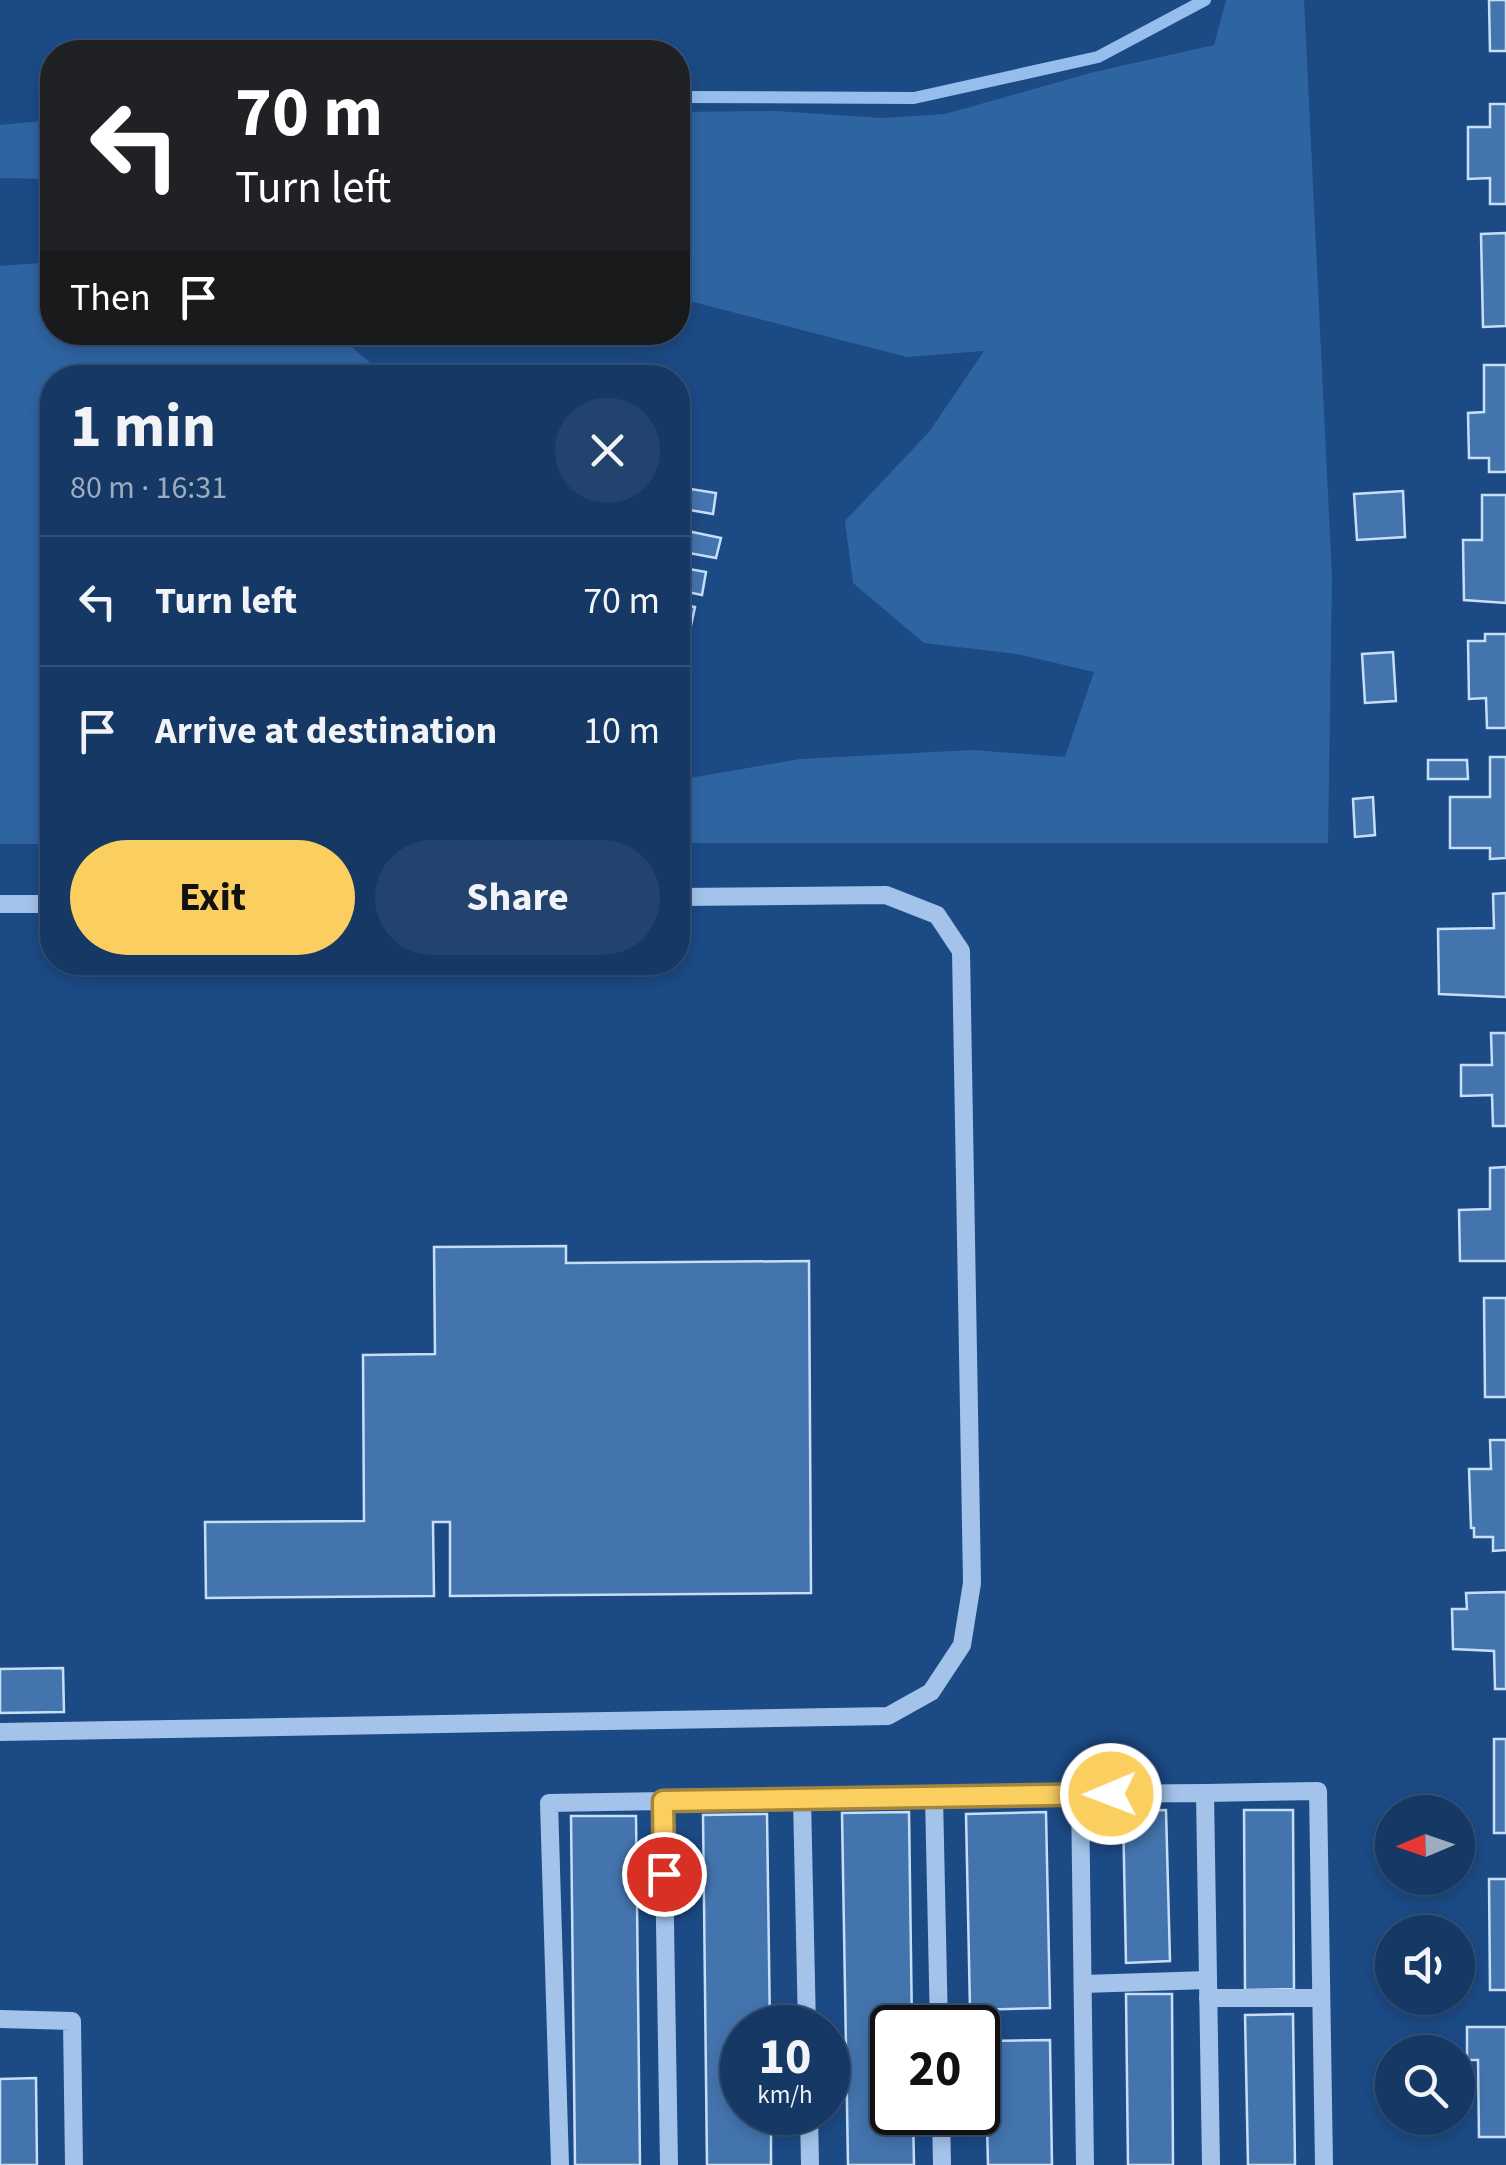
<!DOCTYPE html>
<meta charset="utf-8">
<style>
body{margin:0;font-family:"Source Sans 3",sans-serif;background:#22436d;color:#f1f3f6;height:100vh;display:flex;flex-direction:column;font-size:38px;white-space:nowrap}
*{box-sizing:border-box;margin:0}
p{font-size:32px;color:#9dacbf}
.icon{flex:none;width:55px;height:55px;fill:none;stroke:currentColor;stroke-width:2;stroke-linecap:round;stroke-linejoin:round}
.map{position:relative;flex:1;overflow:hidden}
.sheet{position:absolute;left:40px;top:365px;width:650px;height:610px;display:flex;flex-direction:column;background:#153864;border-radius:40px;box-shadow:0 5px 15px #0003,0 0 0 2px #345278}
.sheet>*{flex:none}
.guide{position:absolute;left:40px;top:40px;width:650px;height:305px;border-radius:40px;box-shadow:0 5px 15px #0003,0 0 0 2px #345278;background:#202124;color:#fff;overflow:hidden}
.needle{width:65px;rotate:268deg}
.buttons{position:absolute;left:1375px;top:1795px;display:grid;gap:20px}
.buttons a{display:grid;place-items:center;width:100px;height:100px;border-radius:50%;background:#153864;box-shadow:0 5px 15px #0003,0 0 0 2px #345278;font-size:50px}
.speed{position:absolute;left:720px;top:2005px;display:flex;gap:20px;font-size:50px;font-weight:700;text-align:center}
.speed>*{display:grid;place-content:center;width:130px;height:130px;border-radius:50%;background:#153864;box-shadow:0 5px 15px #0003,0 0 0 2px #345278;line-height:1}
.speed small{font-size:25px;font-weight:400}
.speed .limit{border:5px solid #111;border-radius:15px;background:#fff;color:#111}
.pin{position:absolute;display:grid;place-items:center;width:85px;height:85px;color:#fff;margin:-42px;border:5px solid #fff;border-radius:50%;box-shadow:0 2px 10px #0007}
.me{position:absolute;width:110px;margin:-55px;rotate:269deg;stroke-linejoin:round;filter:drop-shadow(0 0 8px #0008)}
.turn{display:flex;align-items:center;gap:35px;height:210px;padding:0 30px;font-size:45px}
.turn .icon{width:130px;height:130px;stroke-width:2.5}
.turn b{display:block;font-size:70px;line-height:85px}
.then{display:flex;align-items:center;height:95px;padding:0 30px;background:#0003;gap:20px;font-size:38px}
.round{display:grid;place-items:center;flex:none;width:105px;height:105px;border-radius:52px;background:#22436d}
.overview{display:flex;align-items:center;justify-content:space-between;height:170px;padding:0 30px}
h1{font-size:60px;font-weight:700;line-height:75px}
.action{display:flex;gap:20px;margin-top:auto;padding:20px 30px}
.action a{flex:1;height:115px;border-radius:60px;background:#fbce60;color:#111;font-size:40px;font-weight:700;line-height:115px;text-align:center}
.action a+a{background:#22436d;color:#f1f3f6}
ul{padding:0;list-style:none}
li{display:flex;align-items:center;gap:30px;height:130px;padding:0 30px;border-top:2px solid #345278}
li div{flex:1}
li b{display:block;font-size:38px}
li em{font-style:normal}
.map>svg:first-child{display:block}
.green{fill:#2f64a2}
.lines{fill:none;stroke-linecap:round;stroke-linejoin:round}
.stream{stroke:#96beed;stroke-width:12}
.building{fill:#4474ae;stroke:#c7def8;stroke-width:2.5}
.minor{stroke:#a3c3eb;stroke-width:18}
.route-casing{stroke:#a3863e;stroke-width:25}
.route{stroke:#fbce60;stroke-width:18}
</style>
<div class="map">
<svg width="1506" height="2165" viewBox="0 0 1506 2165">
<rect width="100%" height="100%" fill="#1c4a85"/>
<g class="green">
<path d="M 1226,0 L 1304,0 L 1332,577 L 1328,843 L 678,843 L 678,780 L 800,759 L 972,750 L 1065,757 L 1094,672 L 1017,654 L 924,643 L 853,583 L 845,521 L 929,432 L 984,351 L 907,357 L 678,298 L 678,112 L 776,111 L 882,118 L 945,114 L 1094,72 L 1214,45 Z"/>
<path d="M 52,120 L 52,179 L 0,178 L 0,125 Z"/>
<path d="M 52,262 L 52,332 L 336,333 L 386,377 L 52,378 L 52,844 L 0,844 L 0,266 Z"/>
</g>
<g class="lines">
<path class="stream" d="M 678,97 L 914,98 L 1098,57 L 1205,0"/>
</g>
<g class="building">
<path d="M 1489,0 L 1506,0 L 1506,51 L 1490,51 Z"/>
<path d="M 1490,104 L 1506,104 L 1506,204 L 1490,204 L 1490,178 L 1468,179 L 1468,127 L 1490,127 Z"/>
<path d="M 1506,233 L 1506,326 L 1483,327 L 1481,234 Z"/>
<path d="M 1484,365 L 1506,365 L 1506,472 L 1489,472 L 1489,458 L 1469,458 L 1468,413 L 1484,412 Z"/>
<path d="M 678,487 L 716,493 L 713,514 L 678,508 Z"/>
<path d="M 1403,491 L 1405,537 L 1357,540 L 1354,494 Z"/>
<path d="M 1482,495 L 1506,495 L 1506,603 L 1464,600 L 1463,540 L 1482,540 Z"/>
<path d="M 678,529 L 721,538 L 716,558 L 678,551 Z"/>
<path d="M 678,567 L 706,572 L 702,595 L 678,590 Z"/>
<path d="M 678,604 L 695,607 L 690,630 L 678,627 Z"/>
<path d="M 1485,634 L 1506,634 L 1506,728 L 1487,728 L 1486,698 L 1469,699 L 1468,641 L 1485,641 Z"/>
<path d="M 1393,652 L 1396,701 L 1365,703 L 1362,654 Z"/>
<path d="M 1490,757 L 1506,757 L 1506,858 L 1490,859 L 1490,848 L 1450,848 L 1450,797 L 1490,797 Z"/>
<path d="M 1428,760 L 1467,760 L 1468,779 L 1428,779 Z"/>
<path d="M 1373,797 L 1375,835 L 1355,837 L 1353,799 Z"/>
<path d="M 1506,893 L 1506,997 L 1439,994 L 1438,929 L 1494,928 L 1493,894 Z"/>
<path d="M 1491,1033 L 1506,1033 L 1506,1126 L 1493,1126 L 1492,1095 L 1461,1096 L 1461,1065 L 1492,1065 Z"/>
<path d="M 1506,1167 L 1506,1261 L 1460,1261 L 1459,1210 L 1490,1209 L 1490,1168 Z"/>
<path d="M 566,1246 L 566,1263 L 809,1261 L 811,1593 L 450,1596 L 450,1522 L 433,1522 L 434,1596 L 206,1598 L 205,1522 L 364,1521 L 363,1355 L 435,1354 L 434,1247 Z"/>
<path d="M 1484,1298 L 1506,1298 L 1506,1397 L 1485,1397 Z"/>
<path d="M 1490,1440 L 1506,1440 L 1506,1550 L 1493,1551 L 1493,1537 L 1474,1537 L 1474,1528 L 1471,1528 L 1469,1469 L 1491,1469 Z"/>
<path d="M 1506,1592 L 1506,1689 L 1495,1689 L 1494,1651 L 1453,1649 L 1452,1609 L 1467,1609 L 1466,1593 Z"/>
<path d="M 63,1668 L 64,1712 L 0,1713 L 0,1669 Z"/>
<rect x="1494" y="1739" width="12" height="94"/>
<path d="M 1166,1810 L 1170,1961 L 1126,1963 L 1123,1811 Z"/>
<path d="M 1244,1810 L 1293,1810 L 1294,1989 L 1245,1990 Z"/>
<path d="M 909,1812 L 912,2028 L 892,2028 L 892,2112 L 913,2112 L 914,2165 L 848,2165 L 842,1813 Z"/>
<path d="M 1046,1812 L 1050,2008 L 970,2010 L 966,1814 Z"/>
<path d="M 767,1814 L 770,2028 L 742,2028 L 742,2112 L 771,2112 L 771,2165 L 707,2165 L 703,1815 Z"/>
<path d="M 571,1816 L 636,1816 L 640,2165 L 575,2165 Z"/>
<path d="M 1489,1879 L 1506,1879 L 1506,1990 L 1490,1990 Z"/>
<path d="M 1126,1994 L 1172,1994 L 1173,2165 L 1128,2165 Z"/>
<path d="M 1293,2014 L 1295,2165 L 1248,2165 L 1245,2015 Z"/>
<path d="M 1467,2027 L 1506,2027 L 1506,2137 L 1479,2137 L 1478,2060 L 1467,2060 Z"/>
<path d="M 1050,2040 L 1052,2165 L 988,2165 L 985,2041 Z"/>
<path d="M 36,2078 L 37,2165 L 0,2165 L 0,2079 Z"/>
</g>
<g class="lines">
<g class="minor">
<path d="M 0,904 L 52,904"/>
<path d="M 0,1732 L 888,1716 L 931,1692 L 962,1645 L 972,1583 L 961,951 L 937,915 L 886,895 L 678,897"/>
<path d="M 1205,1793 L 1318,1791 L 1324,2165"/>
<path d="M 934,1796 L 939,2028"/>
<path d="M 802,1798 L 807,2028"/>
<path d="M 663,1801 L 669,2165"/>
<path d="M 1083,1984 L 1208,1980"/>
<path d="M 1208,1998 L 1321,1998"/>
<path d="M 0,2019 L 72,2021 L 74,2165"/>
<path d="M 809,2112 L 810,2165"/>
<path d="M 941,2112 L 942,2165"/>
<path d="M 560,2165 L 549,1803 L 1080,1794"/>
<path d="M 1085,2165 L 1080,1794 L 1205,1793 L 1211,2165"/>
</g>
</g>
<g class="lines">
<defs>
<path id="route" d="M 664,1874 L 663,1801 L 1111,1794"/>
</defs>
<use href="#route" class="route-casing"/>
<use href="#route" class="route"/>
</g>
</svg>
<div class="buttons">
<a><svg class="needle" viewBox="-14 -14 28 28"><path d="M0-13l5 13h-10z" fill="#e53935"/><path d="M0 13l5-13h-10z" fill="#9dacbf"/></svg></a>
<a><svg class="icon" aria-label="sound" viewBox="0 0 24 24"><path d="M4 9h4l5-4v14l-5-4H4zM17 9q2 3 0 6"/></svg></a>
<a><svg class="icon" aria-label="search" viewBox="0 0 24 24"><circle cx="10" cy="10" r="6"/><path d="M15 15l6 6"/></svg></a>
</div>
<div class="speed"><div>10<small>km/h</small></div><div class="limit">20</div></div>
<div class="pin" style="left:664px;top:1874px;background:#d93025"><svg class="icon" aria-label="arrive" viewBox="0 0 24 24"><path d="M6 21V4h12l-3 4 3 4H6"/></svg></div>
<svg class="me" style="left:1111px;top:1794px" viewBox="-20 -20 40 40"><circle r="17" fill="#fbce60" stroke="#fff" stroke-width="3"/><path d="M0-11L8 9 0 5-8 9z" fill="#fff"/></svg>
<div class="guide">
<div class="turn"><svg class="icon" aria-label="left" viewBox="0 0 24 24"><path d="M17 20v-9H6M10 6l-5 5 5 5"/></svg><div><b>70 m</b>Turn left</div></div>
<div class="then">Then<svg class="icon" aria-label="arrive" viewBox="0 0 24 24"><path d="M6 21V4h12l-3 4 3 4H6"/></svg></div>
</div>
<section class="sheet">
<div class="overview"><div><h1>1 min</h1><p>80 m · 16:31</p></div><a class="round"><svg class="icon" aria-label="close" viewBox="0 0 24 24"><path d="M6 6l12 12M18 6L6 18"/></svg></a></div>
<ul>
<li><svg class="icon" aria-label="left" viewBox="0 0 24 24"><path d="M17 20v-9H6M10 6l-5 5 5 5"/></svg><div><b>Turn left</b></div><em>70 m</em></li>
<li><svg class="icon" aria-label="arrive" viewBox="0 0 24 24"><path d="M6 21V4h12l-3 4 3 4H6"/></svg><div><b>Arrive at destination</b></div><em>10 m</em></li>
</ul>
<div class="action"><a>Exit</a><a>Share</a></div>
</section>
</div>
